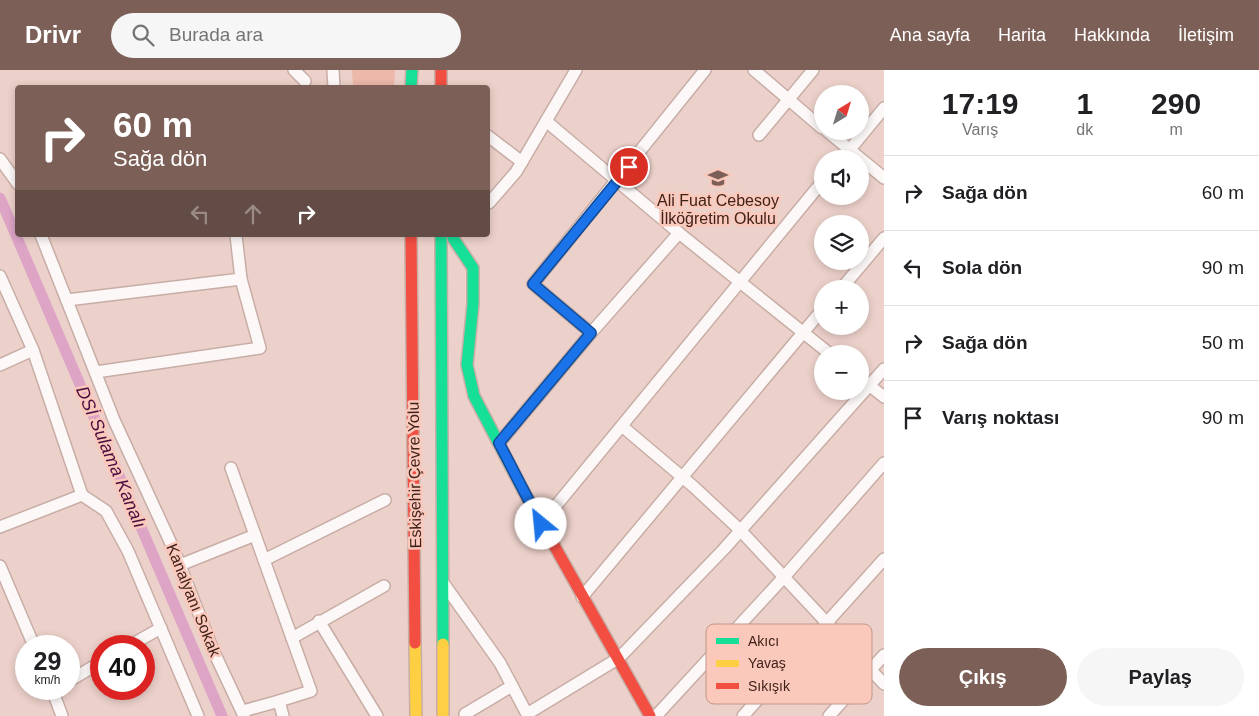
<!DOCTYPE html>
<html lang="tr">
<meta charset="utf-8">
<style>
body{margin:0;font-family:Arial,sans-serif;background:#f6f6f6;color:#202124;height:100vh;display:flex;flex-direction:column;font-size:19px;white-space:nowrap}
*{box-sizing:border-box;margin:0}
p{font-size:16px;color:#757577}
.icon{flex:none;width:28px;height:28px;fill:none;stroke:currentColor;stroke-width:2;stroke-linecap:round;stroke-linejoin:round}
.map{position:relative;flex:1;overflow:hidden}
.drawer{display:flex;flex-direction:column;background:#fff;width:375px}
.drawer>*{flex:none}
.top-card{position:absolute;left:15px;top:15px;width:475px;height:152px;border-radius:5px;box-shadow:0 2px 8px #0003;background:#7c5f57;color:#fff;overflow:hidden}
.needle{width:32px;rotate:38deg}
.fabs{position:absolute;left:814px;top:15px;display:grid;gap:10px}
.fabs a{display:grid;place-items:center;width:55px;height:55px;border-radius:50%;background:#fff;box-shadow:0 2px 8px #0003;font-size:25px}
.speed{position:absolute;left:15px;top:565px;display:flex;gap:10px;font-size:25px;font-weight:700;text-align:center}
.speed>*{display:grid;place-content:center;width:65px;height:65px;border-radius:50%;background:#fff;box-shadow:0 2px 8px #0003;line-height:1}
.speed small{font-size:12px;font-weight:400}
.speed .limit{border:8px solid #d22;background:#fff;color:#111}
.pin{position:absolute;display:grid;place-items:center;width:42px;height:42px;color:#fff;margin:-21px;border:2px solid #fff;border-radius:50%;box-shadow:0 1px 5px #0007}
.me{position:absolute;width:55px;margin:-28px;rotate:332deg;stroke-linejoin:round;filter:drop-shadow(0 0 4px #0008)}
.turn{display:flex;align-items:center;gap:18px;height:105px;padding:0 15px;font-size:22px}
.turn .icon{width:65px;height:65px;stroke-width:2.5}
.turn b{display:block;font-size:35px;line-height:42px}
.lanes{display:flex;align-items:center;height:48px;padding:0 15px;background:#0003;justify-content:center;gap:25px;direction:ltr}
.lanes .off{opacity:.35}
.eta{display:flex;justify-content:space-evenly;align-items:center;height:85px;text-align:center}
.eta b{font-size:30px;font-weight:700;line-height:35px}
.primary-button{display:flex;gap:10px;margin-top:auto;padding:10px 15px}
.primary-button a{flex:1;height:58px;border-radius:30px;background:#7c5f57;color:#fff;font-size:20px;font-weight:700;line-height:58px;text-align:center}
.primary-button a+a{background:#f6f6f6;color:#202124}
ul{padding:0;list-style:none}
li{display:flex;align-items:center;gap:15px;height:75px;padding:0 15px;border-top:1px solid #e0e0e0}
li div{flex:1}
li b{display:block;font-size:19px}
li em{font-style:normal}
header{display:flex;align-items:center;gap:30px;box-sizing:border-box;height:70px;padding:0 25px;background:#7c5f57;color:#fff}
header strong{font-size:24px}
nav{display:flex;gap:28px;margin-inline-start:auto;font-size:18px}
.search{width:350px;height:45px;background:#f6f6f6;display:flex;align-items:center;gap:12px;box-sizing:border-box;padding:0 18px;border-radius:28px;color:#757577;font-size:19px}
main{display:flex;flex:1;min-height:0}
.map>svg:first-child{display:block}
.green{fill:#ebb8aa}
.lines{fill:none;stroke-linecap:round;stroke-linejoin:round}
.canal{stroke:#dda4c6;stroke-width:11}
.street-casing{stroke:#c8ada6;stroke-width:14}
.fast-casing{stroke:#c8ada6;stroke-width:14}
.slow-casing{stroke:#c8ada6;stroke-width:14}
.jam-casing{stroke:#c8ada6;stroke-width:14}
.street{stroke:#fcf8f7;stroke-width:11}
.fast{stroke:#16e098;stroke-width:11}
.slow{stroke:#ffcf43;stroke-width:11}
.jam{stroke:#f24e42;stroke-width:11}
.route-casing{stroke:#114b97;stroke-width:12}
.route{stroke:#1a73e8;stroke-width:9}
.labels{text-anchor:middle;stroke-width:5;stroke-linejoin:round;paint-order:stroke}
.poi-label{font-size:16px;fill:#402219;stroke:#fac9bc}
.street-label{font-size:16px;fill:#402219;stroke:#fac9bc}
.water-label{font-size:18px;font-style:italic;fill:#4a0c3f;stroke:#fac9bc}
.key{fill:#fac9bc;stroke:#c2978b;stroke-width:1}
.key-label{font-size:14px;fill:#402219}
</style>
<header>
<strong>Drivr</strong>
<div class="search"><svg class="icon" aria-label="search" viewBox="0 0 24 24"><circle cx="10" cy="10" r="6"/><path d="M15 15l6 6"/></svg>Burada ara</div>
<nav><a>Ana sayfa</a><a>Harita</a><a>Hakkında</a><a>İletişim</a></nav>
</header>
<main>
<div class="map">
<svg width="884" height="646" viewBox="0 0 884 646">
<rect width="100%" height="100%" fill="#ecd1ca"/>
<path class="green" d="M 352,0 L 395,0 L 394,17 L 353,17 Z"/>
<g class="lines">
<path class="canal" d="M 0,128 L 222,646"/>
<defs>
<g id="street">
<path d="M 294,0 L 305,11"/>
<path d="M 333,0 L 334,18"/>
<path d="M 754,0 L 822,58"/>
<path d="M 546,51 L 679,163 L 830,284"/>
<path d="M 827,61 L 884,108"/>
<path d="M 759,65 L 813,0"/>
<path d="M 488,66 L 522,92"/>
<path d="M 0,89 L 18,114"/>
<path d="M 842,89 L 884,38"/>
<path d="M 489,133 L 516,102 L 576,0"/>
<path d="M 41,165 L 114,350 L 174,480 L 213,580 L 244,646"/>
<path d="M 0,206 L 33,280 L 82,425"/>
<path d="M 841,219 L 884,168"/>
<path d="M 67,230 L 241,209"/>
<path d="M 591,263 L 679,163"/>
<path d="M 0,295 L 33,280"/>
<path d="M 96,302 L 260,278 L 241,209 L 236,165"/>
<path d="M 860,308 L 884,327"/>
<path d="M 623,357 L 694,417 L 740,460 L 884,614"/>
<path d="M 499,373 L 591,263 L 533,214 L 705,0"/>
<path d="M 231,398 L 311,621 L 279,631 L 283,646"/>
<path d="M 541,454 L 822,112"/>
<path d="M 0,457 L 82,425 L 106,441 L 128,481 L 198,646"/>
<path d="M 264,490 L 385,430"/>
<path d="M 180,495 L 255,465"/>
<path d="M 0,496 L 34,576"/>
<path d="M 444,514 L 500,593 L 528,646"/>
<path d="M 582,527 L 822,240"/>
<path d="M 319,551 L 377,646"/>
<path d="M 292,568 L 384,516"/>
<path d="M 129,576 L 161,558"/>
<path d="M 69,611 L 101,592"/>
<path d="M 52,619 L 62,646"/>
<path d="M 243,641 L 279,631"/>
<path d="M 465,644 L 512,616"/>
<path d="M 527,644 L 619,588 L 724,479 L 884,299"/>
<path d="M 656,646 L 784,507 L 884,393"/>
<path d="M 743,646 L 884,489"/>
<path d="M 829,646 L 884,585"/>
</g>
<g id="fast">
<path d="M 411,18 L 412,0"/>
<path d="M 441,165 L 443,574"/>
<path d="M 453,168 L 473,198 L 473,234 L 467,295 L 474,326 L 523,420"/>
</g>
<g id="slow">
<path d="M 415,573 L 416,646"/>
<path d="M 443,574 L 443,646"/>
</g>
<g id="jam">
<path d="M 441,0 L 441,18"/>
<path d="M 411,165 L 415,573"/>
<path d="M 523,420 L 650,646"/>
</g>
</defs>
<use href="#street" class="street-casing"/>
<use href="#fast" class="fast-casing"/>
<use href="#slow" class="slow-casing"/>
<use href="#jam" class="jam-casing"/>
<use href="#street" class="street"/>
<use href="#fast" class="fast"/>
<use href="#slow" class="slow"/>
<use href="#jam" class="jam"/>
</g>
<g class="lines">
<defs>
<path id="route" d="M 541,454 L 499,373 L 591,263 L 533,214 L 629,97"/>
</defs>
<use href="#route" class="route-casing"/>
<use href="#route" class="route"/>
</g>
<defs>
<symbol id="school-bare" viewBox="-9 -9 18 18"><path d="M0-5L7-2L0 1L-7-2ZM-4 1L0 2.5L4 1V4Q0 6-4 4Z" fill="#7c5f57" stroke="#fac9bc" stroke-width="2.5" paint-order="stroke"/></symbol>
</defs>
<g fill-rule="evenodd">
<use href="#school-bare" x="704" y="94" width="28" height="28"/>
</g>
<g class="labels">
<g class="poi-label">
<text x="718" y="136">Ali Fuat Cebesoy<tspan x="718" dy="18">İlköğretim Okulu</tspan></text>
</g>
<g class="street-label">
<text transform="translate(414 405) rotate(-91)" y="6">Eskişehir Çevre Yolu</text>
<text transform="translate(194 530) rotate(68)" y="6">Kanalyanı Sokak</text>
</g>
<g class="water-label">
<text transform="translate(111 387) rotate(67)" y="6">DSİ Sulama Kanalı</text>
</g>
</g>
<rect x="706" y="554" width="166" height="80" rx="8" class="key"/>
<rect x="716" y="568" width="23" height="6" fill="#16e098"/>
<rect x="716" y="590" width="23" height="7" fill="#ffcf43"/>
<rect x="716" y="613" width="23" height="6" fill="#f24e42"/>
<g class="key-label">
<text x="748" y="576">Akıcı</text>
<text x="748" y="598">Yavaş</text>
<text x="748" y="621">Sıkışık</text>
</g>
</svg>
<div class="fabs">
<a><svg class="needle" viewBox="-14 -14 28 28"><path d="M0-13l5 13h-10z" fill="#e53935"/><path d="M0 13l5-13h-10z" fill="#757577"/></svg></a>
<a><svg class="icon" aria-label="sound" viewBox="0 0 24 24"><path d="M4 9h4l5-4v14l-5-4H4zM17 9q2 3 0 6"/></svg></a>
<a><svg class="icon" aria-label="layers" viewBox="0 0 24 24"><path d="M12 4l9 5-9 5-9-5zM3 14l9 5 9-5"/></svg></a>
<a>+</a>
<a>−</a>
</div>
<div class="speed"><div>29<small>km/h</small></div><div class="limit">40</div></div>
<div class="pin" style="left:629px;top:97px;background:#d93025"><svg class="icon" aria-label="arrive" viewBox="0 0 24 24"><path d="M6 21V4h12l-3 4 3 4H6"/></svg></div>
<svg class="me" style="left:541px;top:454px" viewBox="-20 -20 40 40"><circle r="19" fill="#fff"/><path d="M0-13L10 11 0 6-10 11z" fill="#1a73e8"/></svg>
<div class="top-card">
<div class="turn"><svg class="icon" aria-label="right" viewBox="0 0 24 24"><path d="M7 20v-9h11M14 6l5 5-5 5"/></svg><div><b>60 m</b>Sağa dön</div></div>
<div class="lanes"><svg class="icon off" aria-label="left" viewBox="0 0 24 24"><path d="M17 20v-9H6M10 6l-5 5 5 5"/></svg><svg class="icon off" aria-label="ahead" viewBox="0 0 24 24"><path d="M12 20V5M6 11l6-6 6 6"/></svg><svg class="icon" aria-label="right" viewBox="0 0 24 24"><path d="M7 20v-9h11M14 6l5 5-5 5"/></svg></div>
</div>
</div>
<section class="drawer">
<div class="eta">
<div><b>17:19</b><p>Varış</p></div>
<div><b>1</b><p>dk</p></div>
<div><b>290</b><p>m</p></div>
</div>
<ul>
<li><svg class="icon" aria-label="right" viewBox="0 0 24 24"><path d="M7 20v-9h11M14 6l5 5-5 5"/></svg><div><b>Sağa dön</b></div><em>60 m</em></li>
<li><svg class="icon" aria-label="left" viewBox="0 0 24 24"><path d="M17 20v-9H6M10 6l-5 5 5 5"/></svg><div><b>Sola dön</b></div><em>90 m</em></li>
<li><svg class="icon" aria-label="right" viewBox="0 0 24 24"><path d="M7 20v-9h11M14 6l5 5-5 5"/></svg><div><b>Sağa dön</b></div><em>50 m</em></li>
<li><svg class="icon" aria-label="arrive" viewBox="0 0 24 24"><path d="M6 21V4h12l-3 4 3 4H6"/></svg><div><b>Varış noktası</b></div><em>90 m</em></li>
</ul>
<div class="primary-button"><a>Çıkış</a><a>Paylaş</a></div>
</section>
</main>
